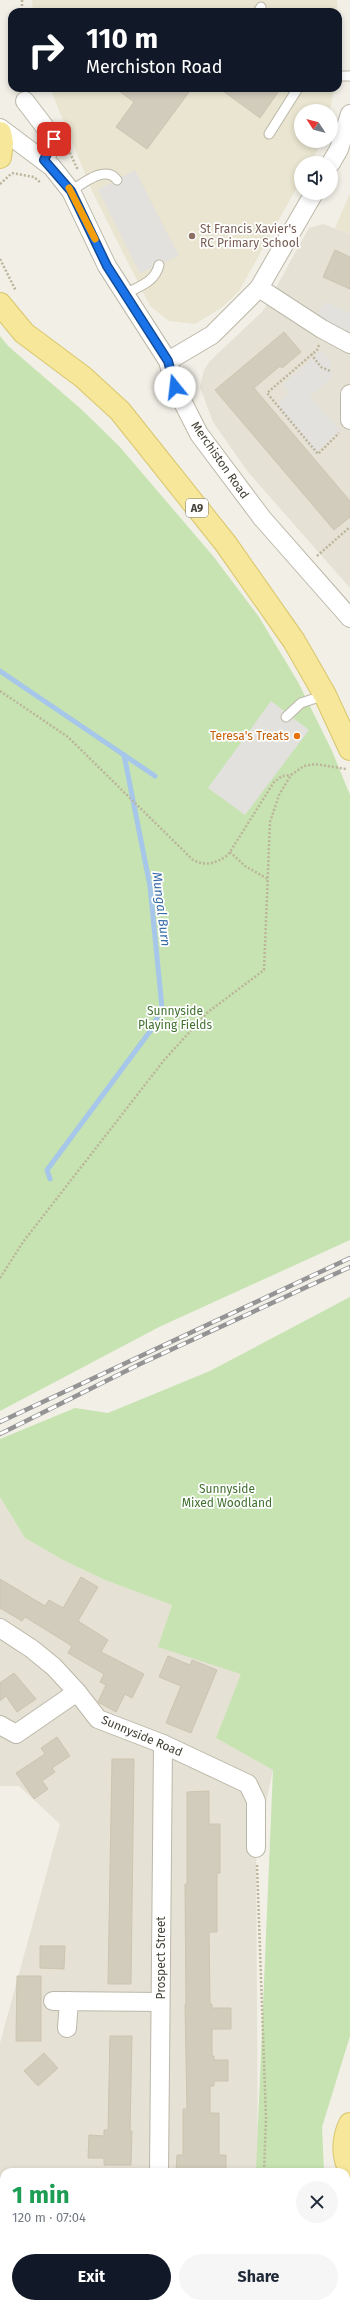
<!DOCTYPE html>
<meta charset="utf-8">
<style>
body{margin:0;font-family:"Fira Sans",sans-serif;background:#f6f6f7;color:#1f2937;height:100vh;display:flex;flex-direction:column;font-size:15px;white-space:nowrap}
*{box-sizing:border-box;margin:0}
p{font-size:13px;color:#747a83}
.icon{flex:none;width:22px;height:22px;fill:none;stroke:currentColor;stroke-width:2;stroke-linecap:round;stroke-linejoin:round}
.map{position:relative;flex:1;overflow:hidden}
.side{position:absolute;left:0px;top:2168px;width:350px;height:140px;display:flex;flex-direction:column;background:#fff;border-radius:12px 12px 0 0;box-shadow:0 2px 6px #0003}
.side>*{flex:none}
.guide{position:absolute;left:8px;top:8px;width:334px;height:84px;border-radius:12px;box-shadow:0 2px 6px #0003;background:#111827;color:#fff;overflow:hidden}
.needle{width:26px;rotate:306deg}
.fabs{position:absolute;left:294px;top:104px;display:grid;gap:8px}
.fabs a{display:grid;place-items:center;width:44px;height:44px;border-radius:50%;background:#fff;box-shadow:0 2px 6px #0003;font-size:20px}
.pin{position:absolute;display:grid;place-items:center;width:34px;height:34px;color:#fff;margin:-17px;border-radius:8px;box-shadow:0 2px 6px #0006}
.me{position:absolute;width:44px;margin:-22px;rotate:344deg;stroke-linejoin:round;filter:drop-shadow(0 0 3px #0008)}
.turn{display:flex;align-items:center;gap:14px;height:84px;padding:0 12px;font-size:18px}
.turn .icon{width:52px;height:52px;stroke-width:2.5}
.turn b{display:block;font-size:28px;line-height:34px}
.round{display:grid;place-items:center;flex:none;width:42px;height:42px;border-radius:21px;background:#f6f6f7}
.summary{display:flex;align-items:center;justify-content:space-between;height:68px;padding:0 12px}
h1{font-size:24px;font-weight:700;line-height:30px;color:#1e9e55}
.button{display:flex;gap:8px;margin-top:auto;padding:8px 12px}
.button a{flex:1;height:46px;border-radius:24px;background:#111827;color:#fff;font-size:16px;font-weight:700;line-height:46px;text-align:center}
.button a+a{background:#f6f6f7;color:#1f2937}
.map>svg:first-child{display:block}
.residential{fill:#e5e1d4}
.education{fill:#e9e5d0}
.green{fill:#c6e3b1}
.parking{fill:#e2e1dd}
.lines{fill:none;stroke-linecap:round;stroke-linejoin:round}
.stream{stroke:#a6c6ea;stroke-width:5}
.building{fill:#d2ccbc;stroke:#ccc4b0}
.lane-casing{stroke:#bcb8a9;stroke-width:11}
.street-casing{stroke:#bcb8a9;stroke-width:20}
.primary-casing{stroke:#d9c66b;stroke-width:24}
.path{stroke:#bcb59b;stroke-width:2.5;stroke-dasharray:2 2;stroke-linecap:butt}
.lane{stroke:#fff;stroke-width:9}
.street{stroke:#fff;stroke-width:18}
.primary{stroke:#f6e79a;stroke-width:22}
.rail-casing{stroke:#949494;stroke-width:4.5}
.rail{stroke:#fff;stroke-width:3;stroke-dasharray:9;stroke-linecap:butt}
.route-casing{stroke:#114b97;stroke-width:10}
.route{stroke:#1a73e8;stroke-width:7}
.slow{stroke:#f59e0b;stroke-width:7}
.education-dot{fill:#8d6e63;stroke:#fff;stroke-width:1.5}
.food-dot{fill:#e8710a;stroke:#fff;stroke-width:1.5}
.labels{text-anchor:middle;stroke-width:3.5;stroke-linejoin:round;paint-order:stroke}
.shield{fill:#fff;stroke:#7b7972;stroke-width:1}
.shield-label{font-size:11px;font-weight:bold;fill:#434035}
.education-label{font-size:12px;fill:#785e54;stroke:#fff;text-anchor:start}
.street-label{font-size:12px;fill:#434035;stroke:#fff}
.food-label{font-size:12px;fill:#c56008;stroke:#fff;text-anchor:end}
.park-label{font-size:12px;fill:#3f702e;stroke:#fff}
.water-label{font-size:13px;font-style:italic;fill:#386aa6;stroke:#fff}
</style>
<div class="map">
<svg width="350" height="2308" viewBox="0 0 350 2308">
<rect width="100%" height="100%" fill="#f1efe6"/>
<g class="residential">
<path d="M 323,224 L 350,234 L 350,588 L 248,472 L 213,422 L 200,387 L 204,370 L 210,361 L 263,311 L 309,228 Z"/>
<path d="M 0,1497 L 25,1538 L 63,1560 L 105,1580 L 172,1605 L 159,1647 L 242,1673 L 216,1738 L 273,1770 L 256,1848 L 258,2172 L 4,2172 L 4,2304 L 240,2304 L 236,2308 L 0,2308 L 0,2043 L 60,1824 L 19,1786 L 0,1786 Z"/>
</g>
<g class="education">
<path d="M 32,0 L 337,0 L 337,12 L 33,12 Z"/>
<path d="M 50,88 L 334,88 L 330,111 L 301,111 L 301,141 L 323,141 L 310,163 L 301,163 L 301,180 L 239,291 L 221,308 L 195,324 L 169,321 L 150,306 L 93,193 Z"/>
<path d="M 350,193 L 350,234 L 335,228 Z"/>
</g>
<g class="green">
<path d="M 0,336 L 8,346 L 81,409 L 119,446 L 213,556 L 259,617 L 298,682 L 332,751 L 350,795 L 350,1240 L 159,1327 L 0,1411 Z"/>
<path d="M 350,1297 L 350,2036 L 322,2127 L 324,2172 L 256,2172 L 273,1770 L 216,1738 L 241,1674 L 158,1647 L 172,1605 L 105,1580 L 63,1560 L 25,1538 L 0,1497 L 0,1439 L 75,1408 L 108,1413 L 210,1371 Z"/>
<path d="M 243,2304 L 280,2304 L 276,2308 L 239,2308 Z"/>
</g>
<g class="parking">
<path d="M 135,170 L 179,256 L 140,273 L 98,190 Z"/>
<path d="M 325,302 L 350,313 L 350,341 L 312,323 Z"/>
<path d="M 321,350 L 331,361 L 332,378 L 309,397 L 341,430 L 316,453 L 276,405 L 289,393 L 283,384 Z"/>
<path d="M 271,701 L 309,730 L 245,815 L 208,788 Z"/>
<path d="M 79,2304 L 95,2304 L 98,2308 L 74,2308 Z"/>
</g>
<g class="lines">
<g class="stream">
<path d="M 0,671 L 124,755 L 150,886 L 162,1008 L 151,1030 L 47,1170 L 50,1179"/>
<path d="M 124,755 L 155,776"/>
</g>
</g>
<g class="building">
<path d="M 115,88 L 192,88 L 147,149 L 116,127 L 134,102 Z"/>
<path d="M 219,88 L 281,88 L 260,118 Z"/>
<path d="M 335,250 L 350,257 L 350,289 L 323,277 Z"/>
<path d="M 284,332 L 301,352 L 282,368 L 280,366 L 254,388 L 350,501 L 350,517 L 334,530 L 215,390 Z"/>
<path d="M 81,1577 L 98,1587 L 78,1621 L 108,1640 L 101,1652 L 144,1674 L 132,1698 L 125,1694 L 116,1712 L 98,1702 L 106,1685 L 100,1682 L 104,1674 L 68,1653 L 72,1646 L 25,1617 L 22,1621 L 0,1608 L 0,1579 L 45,1606 L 49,1600 L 63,1608 Z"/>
<path d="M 168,1656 L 190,1665 L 192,1660 L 217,1670 L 191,1733 L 166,1723 L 181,1686 L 159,1677 Z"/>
<path d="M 14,1673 L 36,1699 L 17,1712 L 6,1696 L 0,1701 L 0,1683 Z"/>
<path d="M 57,1737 L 70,1756 L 52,1768 L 55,1772 L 42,1781 L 48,1789 L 34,1799 L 16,1773 L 45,1754 L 41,1748 Z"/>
<path d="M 112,1759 L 134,1759 L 131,1984 L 108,1984 Z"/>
<path d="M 209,1791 L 209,1824 L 220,1824 L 220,1873 L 217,1873 L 217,1932 L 209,1932 L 210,2004 L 212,2004 L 212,2008 L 231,2008 L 231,2029 L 212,2029 L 212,2056 L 214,2056 L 214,2060 L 228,2060 L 228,2081 L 214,2081 L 214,2086 L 210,2086 L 210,2113 L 219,2113 L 219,2155 L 226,2155 L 226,2172 L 176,2172 L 177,2155 L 183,2155 L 183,2109 L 187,2109 L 185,2004 L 186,2004 L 185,1884 L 187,1884 L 187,1792 Z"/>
<path d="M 40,1946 L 65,1946 L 64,1969 L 40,1968 Z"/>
<path d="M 17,1976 L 41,1976 L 41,2041 L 16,2041 Z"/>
<path d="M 110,2036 L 132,2036 L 130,2131 L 132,2131 L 131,2165 L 104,2165 L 104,2158 L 88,2158 L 89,2135 L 104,2136 L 104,2130 L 108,2130 Z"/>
<path d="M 44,2053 L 58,2068 L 38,2086 L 24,2071 Z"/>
</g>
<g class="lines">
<defs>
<g id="lane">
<path d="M 258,12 L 261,7"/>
<path d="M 338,76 L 350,76"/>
<path d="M 269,134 L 298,88"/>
<path d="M 71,191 C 82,184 106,164 117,180"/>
<path d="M 125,294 C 140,286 155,282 159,265"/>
<path d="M 286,717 L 301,703 L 325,695"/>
</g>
<g id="street">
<path d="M 25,101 L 54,139 L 44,161"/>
<path d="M 0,128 L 52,167 L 71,191 L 107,266 L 168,361 L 175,387 L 199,434 L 262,518 L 350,618"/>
<path d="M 331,163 L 339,149 L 350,114"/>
<path d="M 259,288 L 322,329 L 350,344"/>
<path d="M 168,361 L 212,335 L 259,288 L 314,193"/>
<path d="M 350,394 L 350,420"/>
<path d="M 0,1628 L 32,1649 L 54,1667 L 77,1692 L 98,1719 L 163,1744 L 248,1784 L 256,1801 L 256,1848"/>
<path d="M 0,1725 L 16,1734 L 77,1692"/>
<path d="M 53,2001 L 160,2002"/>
<path d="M 67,2028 L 69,2001"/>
<path d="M 159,2172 L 163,1744"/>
<path d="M 21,2308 L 29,2304"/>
</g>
<g id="primary">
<path d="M 0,133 L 2,143 L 0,157"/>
<path d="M 0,304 L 24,333 L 83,377 L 120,411 L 226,544 L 294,641 L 325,695 L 350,749"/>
<path d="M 350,2124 C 343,2138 342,2156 350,2170"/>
<path d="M 346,2239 L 348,2166"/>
<path d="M 320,2308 L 322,2304"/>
<path d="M 345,2308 L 350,2298"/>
</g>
</defs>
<use href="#lane" class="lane-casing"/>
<use href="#street" class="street-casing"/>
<use href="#primary" class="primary-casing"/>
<g class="path">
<path d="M 22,0 L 22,12"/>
<path d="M 68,149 L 78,170"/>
<path d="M 12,173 L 34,177 L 41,183"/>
<path d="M 0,184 L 11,174"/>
<path d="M 0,259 L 16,291"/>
<path d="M 319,345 L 317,350 L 267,393 L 318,454 L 339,433"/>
<path d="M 311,354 L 321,367 L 330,371"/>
<path d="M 317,556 L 350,527"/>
<path d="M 0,691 L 68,737 L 193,860 C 207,867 216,863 228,855 L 274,782 L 282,776 L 291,775"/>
<path d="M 230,852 L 245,866 L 268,879"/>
<path d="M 0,1278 L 23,1242 L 165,1059 L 208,1012 L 264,970 L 270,822 L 279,795 L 291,775 L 304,766 L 315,764 L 346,769"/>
<path d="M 257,1865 L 266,2118 L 264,2172"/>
<path d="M 288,2308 L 292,2304"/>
</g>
<use href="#lane" class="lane"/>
<use href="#street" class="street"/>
<use href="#primary" class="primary"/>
<defs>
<g id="rail">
<path d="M 0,1422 L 350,1258"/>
<path d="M 0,1434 L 140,1364 L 350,1267"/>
</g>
</defs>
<use href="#rail" class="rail-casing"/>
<use href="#rail" class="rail"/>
</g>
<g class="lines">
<defs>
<path id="route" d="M 54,139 L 44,160 L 71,191 L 107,266 L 168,361 L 175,387"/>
</defs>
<use href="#route" class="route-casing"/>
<use href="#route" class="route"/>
<path class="slow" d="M 69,188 L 95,239"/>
</g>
<circle class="education-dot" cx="192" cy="236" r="4"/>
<circle class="food-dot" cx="297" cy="736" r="4"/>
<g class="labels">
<rect class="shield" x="186" y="499" width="22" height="18" rx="3"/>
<g class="shield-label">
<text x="197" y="512">A9</text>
</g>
<g class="education-label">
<text x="200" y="233">St Francis Xavier's<tspan x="200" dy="14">RC Primary School</tspan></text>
</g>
<g class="street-label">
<text transform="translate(220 460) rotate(55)" y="4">Merchiston Road</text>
<text transform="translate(142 1736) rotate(23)" y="4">Sunnyside Road</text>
<text transform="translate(161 1958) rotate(-90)" y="4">Prospect Street</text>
</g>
<g class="food-label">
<text x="289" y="740">Teresa's Treats</text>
</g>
<g class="park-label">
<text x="175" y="1015">Sunnyside<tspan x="175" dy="14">Playing Fields</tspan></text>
<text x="227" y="1493">Sunnyside<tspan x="227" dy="14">Mixed Woodland</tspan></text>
</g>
<g class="water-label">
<text transform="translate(162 909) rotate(83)" y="5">Mungal Burn</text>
</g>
</g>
</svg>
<div class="fabs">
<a><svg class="needle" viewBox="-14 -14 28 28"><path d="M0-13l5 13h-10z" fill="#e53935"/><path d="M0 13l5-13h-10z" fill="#747a83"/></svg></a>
<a><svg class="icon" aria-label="sound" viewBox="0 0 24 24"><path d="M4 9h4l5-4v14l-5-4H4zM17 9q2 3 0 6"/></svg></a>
</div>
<div class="pin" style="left:54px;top:139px;background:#d93025"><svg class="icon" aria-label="arrive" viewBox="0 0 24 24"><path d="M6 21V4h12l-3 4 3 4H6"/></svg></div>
<svg class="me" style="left:175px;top:387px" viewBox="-20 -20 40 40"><circle r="19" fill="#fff"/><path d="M0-13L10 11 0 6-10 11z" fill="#1a73e8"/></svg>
<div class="guide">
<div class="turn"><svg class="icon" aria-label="right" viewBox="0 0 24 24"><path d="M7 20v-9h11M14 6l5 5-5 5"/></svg><div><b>110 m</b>Merchiston Road</div></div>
</div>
<section class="side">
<div class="summary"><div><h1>1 min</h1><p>120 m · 07:04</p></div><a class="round"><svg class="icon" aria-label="close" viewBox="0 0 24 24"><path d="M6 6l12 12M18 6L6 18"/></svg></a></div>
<div class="button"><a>Exit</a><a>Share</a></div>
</section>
</div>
